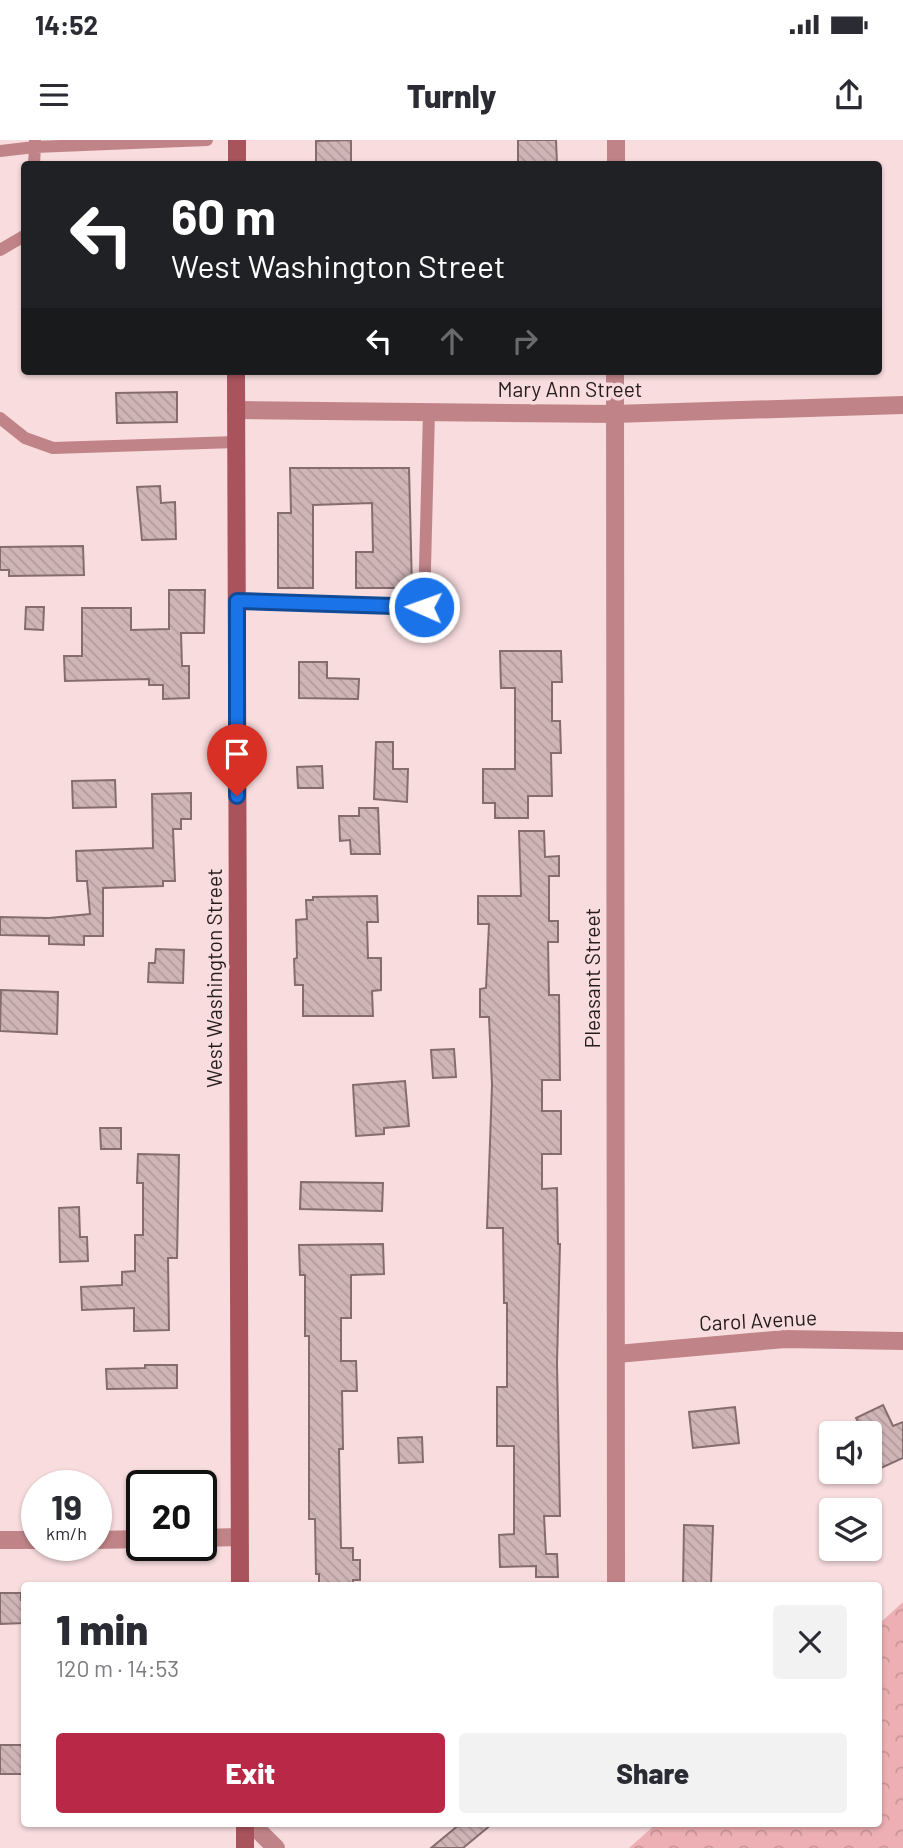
<!DOCTYPE html>
<meta charset="utf-8">
<style>
body{margin:0;font-family:Barlow,sans-serif;background:#f2f2f3;color:#2b2b33;height:100vh;display:flex;flex-direction:column;font-size:26px;white-space:nowrap}
*{box-sizing:border-box;margin:0}
p{font-size:23px;color:#7c7c81}
.icon{flex:none;width:38px;height:38px;fill:none;stroke:currentColor;stroke-width:2;stroke-linecap:round;stroke-linejoin:round}
.map{position:relative;flex:1;overflow:hidden}
.details{position:absolute;left:21px;top:1442px;width:861px;height:245px;display:flex;flex-direction:column;background:#fff;border-radius:7px;box-shadow:0 2px 5px #0004}
.details>*{flex:none}
.guide{position:absolute;left:21px;top:21px;width:861px;height:214px;border-radius:7px;box-shadow:0 2px 5px #0004;background:#202124;color:#fff;overflow:hidden}
.controls{position:absolute;left:819px;top:1281px;display:grid;gap:14px}
.controls a{display:grid;place-items:center;width:63px;height:63px;border-radius:7px;background:#fff;box-shadow:0 2px 5px #0004;font-size:35px}
.speed{position:absolute;left:21px;top:1330px;display:flex;gap:14px;font-size:35px;font-weight:700;text-align:center}
.speed>*{display:grid;place-content:center;width:91px;height:91px;border-radius:50%;background:#fff;box-shadow:0 2px 5px #0004;line-height:1}
.speed small{font-size:18px;font-weight:400}
.speed .limit{border:4px solid #111;border-radius:10px;background:#fff;color:#111}
.pin{position:absolute;display:grid;place-items:center;width:60px;height:60px;color:#fff;margin:-72px -30px;border-radius:50% 50% 50% 0;rotate:-45deg;box-shadow:0 0 7px #0007}
.pin .icon{rotate:45deg}
.me{position:absolute;width:77px;margin:-38px;rotate:272deg;stroke-linejoin:round;filter:drop-shadow(0 0 5px #0008)}
.turn{display:flex;align-items:center;gap:24px;height:147px;padding:0 35px;font-size:32px}
.turn .icon{width:91px;height:91px;stroke-width:2.5}
.turn b{display:block;font-size:49px;line-height:60px}
.lanes{display:flex;align-items:center;height:66px;padding:0 35px;background:#0003;justify-content:center;gap:35px;direction:ltr}
.lanes .off{opacity:.35}
.round{display:grid;place-items:center;flex:none;width:74px;height:74px;border-radius:7px;background:#f2f2f3}
.summary{display:flex;align-items:center;justify-content:space-between;height:119px;padding:0 35px}
h1{font-size:42px;font-weight:800;line-height:52px}
.button{display:flex;gap:14px;margin-top:auto;padding:14px 35px}
.button a{flex:1;height:80px;border-radius:7px;background:#b92847;color:#fff;font-size:28px;font-weight:800;line-height:80px;text-align:center}
.button a+a{background:#f2f2f3;color:#2b2b33}
.status{display:flex;justify-content:space-between;align-items:center;height:49px;padding:0 35px;background:#fff;direction:ltr}
.status svg{height:19px;fill:currentColor}
header{display:flex;justify-content:space-between;align-items:center;height:91px;padding:0 35px;background:#fff;font-size:32px;font-weight:800}
.map>svg:first-child{display:block}
.forest{fill:url(#forest-crowns)}
.building{fill:url(#building-back-hatch);stroke:#856d6e;stroke-width:2}
.lines{fill:none;stroke-linecap:round;stroke-linejoin:round}
.lane{stroke:#c08488;stroke-width:12}
.street{stroke:#c08488;stroke-width:18}
.secondary{stroke:#a9535c;stroke-width:18}
.route-casing{stroke:#114b97;stroke-width:18}
.route{stroke:#1a73e8;stroke-width:12}
.labels{text-anchor:middle;stroke-width:7;stroke-linejoin:round;paint-order:stroke}
.street-label{font-size:21px;fill:#251c1c;stroke:#f8dcde}
</style>
<div class="status"><b>14:52</b><svg viewBox="0 0 49 12"><path d="M0 12V9h3v3zM5 12V6h3v6zM10 12V3h3v9zM15 12V0h3v12zM26 1h20v11H26zM47 4h2v5h-2z"/></svg></div>
<header><svg class="icon" aria-label="menu" viewBox="0 0 24 24"><path d="M4 6h16M4 12h16M4 18h16"/></svg>Turnly<svg class="icon" aria-label="share" viewBox="0 0 24 24"><path d="M12 15V3M7 8l5-5 5 5M5 13v7h14v-7"/></svg></header>
<div class="map">
<svg width="903" height="1708" viewBox="0 0 903 1708">
<defs>
<pattern id="forest-crowns" width="20" height="18" patternUnits="userSpaceOnUse" patternTransform="scale(1.75)"><rect width="20" height="18" fill="#edafb3"/><path d="M2 6a3 3 0 1 1 6 0M12 15a3 3 0 1 1 6 0" fill="none" stroke="#cb9699"/></pattern>
<pattern id="building-back-hatch" width="6" height="6" patternUnits="userSpaceOnUse" patternTransform="scale(1.75)"><rect width="6" height="6" fill="#d0b5b7"/><path d="M-1 5l2 2M0 0l6 6M5-1l2 2" fill="none" stroke="#b29b9d"/></pattern>
</defs>
<rect width="100%" height="100%" fill="#f8dcde"/>
<path class="forest" d="M 903,1462 L 903,1708 L 629,1708 L 656,1684 L 878,1684 L 879,1484 Z"/>
<g class="building">
<path d="M 351,0 L 351,24 L 316,24 L 316,1 Z"/>
<path d="M 518,0 L 556,0 L 557,24 L 518,24 Z"/>
<path d="M 177,252 L 177,282 L 117,283 L 116,253 Z"/>
<path d="M 290,328 L 409,328 L 412,448 L 356,448 L 356,412 L 373,412 L 372,363 L 313,365 L 313,448 L 278,448 L 278,373 L 291,373 Z"/>
<path d="M 160,346 L 161,363 L 175,362 L 176,399 L 142,400 L 137,347 Z"/>
<path d="M 83,406 L 84,435 L 9,436 L 9,430 L 0,430 L 0,407 Z"/>
<path d="M 169,450 L 205,450 L 204,493 L 181,493 L 182,526 L 189,526 L 189,558 L 163,559 L 163,545 L 149,545 L 149,539 L 65,541 L 64,516 L 82,516 L 82,468 L 131,468 L 131,490 L 169,489 Z"/>
<path d="M 26,467 L 44,467 L 43,490 L 25,489 Z"/>
<path d="M 500,511 L 561,511 L 562,542 L 552,542 L 552,581 L 560,581 L 561,613 L 551,613 L 552,656 L 528,656 L 528,678 L 495,678 L 495,663 L 483,663 L 483,629 L 515,629 L 515,548 L 501,548 Z"/>
<path d="M 299,522 L 327,522 L 327,538 L 359,539 L 358,559 L 299,558 Z"/>
<path d="M 376,602 L 393,602 L 393,629 L 408,629 L 407,662 L 374,659 Z"/>
<path d="M 322,626 L 323,648 L 298,648 L 297,627 Z"/>
<path d="M 115,640 L 116,667 L 73,668 L 72,641 Z"/>
<path d="M 191,653 L 191,679 L 181,679 L 181,689 L 173,689 L 175,741 L 163,741 L 163,746 L 103,748 L 103,796 L 84,796 L 84,805 L 49,804 L 49,796 L 0,795 L 0,777 L 49,778 L 90,774 L 87,741 L 77,741 L 76,711 L 153,708 L 152,654 Z"/>
<path d="M 359,668 L 378,668 L 380,714 L 351,714 L 350,700 L 340,701 L 339,676 L 359,676 Z"/>
<path d="M 519,691 L 544,691 L 545,717 L 559,716 L 559,736 L 549,736 L 549,781 L 558,781 L 558,802 L 548,802 L 549,855 L 559,855 L 560,940 L 542,940 L 542,971 L 561,971 L 561,1014 L 542,1014 L 542,1049 L 557,1048 L 558,1104 L 560,1104 L 557,1223 L 560,1376 L 544,1376 L 546,1414 L 557,1414 L 558,1437 L 536,1437 L 536,1426 L 500,1427 L 499,1395 L 514,1394 L 514,1306 L 497,1306 L 497,1247 L 507,1247 L 507,1163 L 504,1163 L 503,1088 L 487,1088 L 492,945 L 489,877 L 480,877 L 480,849 L 486,848 L 489,784 L 478,784 L 478,756 L 521,756 Z"/>
<path d="M 377,756 L 378,782 L 367,782 L 368,818 L 381,818 L 381,850 L 372,851 L 373,876 L 303,876 L 303,845 L 295,845 L 294,819 L 297,818 L 296,780 L 307,779 L 306,760 L 313,760 L 313,757 Z"/>
<path d="M 156,809 L 184,810 L 183,843 L 148,842 L 149,823 L 155,823 Z"/>
<path d="M 1,850 L 58,852 L 57,894 L 0,891 Z"/>
<path d="M 454,909 L 456,937 L 433,938 L 431,910 Z"/>
<path d="M 405,941 L 409,986 L 384,988 L 384,994 L 356,996 L 353,945 Z"/>
<path d="M 100,988 L 121,988 L 121,1009 L 101,1009 Z"/>
<path d="M 138,1014 L 179,1015 L 177,1118 L 168,1118 L 169,1190 L 134,1191 L 134,1168 L 82,1170 L 81,1147 L 122,1145 L 122,1132 L 135,1131 L 135,1095 L 143,1095 L 143,1043 L 137,1043 Z"/>
<path d="M 301,1042 L 383,1043 L 382,1071 L 300,1069 Z"/>
<path d="M 79,1067 L 80,1097 L 87,1097 L 88,1121 L 60,1122 L 59,1068 Z"/>
<path d="M 383,1104 L 384,1134 L 351,1135 L 351,1178 L 341,1178 L 341,1221 L 356,1221 L 357,1251 L 342,1251 L 343,1309 L 339,1309 L 341,1408 L 353,1408 L 353,1420 L 360,1420 L 360,1440 L 353,1440 L 353,1446 L 319,1446 L 319,1434 L 316,1434 L 315,1379 L 309,1379 L 309,1196 L 305,1196 L 305,1135 L 300,1135 L 299,1105 Z"/>
<path d="M 145,1225 L 177,1225 L 177,1248 L 107,1249 L 106,1229 L 145,1228 Z"/>
<path d="M 883,1265 L 893,1286 L 903,1282 L 903,1318 L 881,1328 L 870,1306 L 870,1293 L 864,1293 L 856,1278 Z"/>
<path d="M 735,1267 L 739,1303 L 693,1308 L 689,1272 Z"/>
<path d="M 422,1297 L 423,1322 L 399,1323 L 398,1298 Z"/>
<path d="M 684,1385 L 713,1386 L 711,1446 L 683,1446 Z"/>
<path d="M 0,1453 L 21,1453 L 21,1460 L 24,1460 L 24,1483 L 0,1484 Z"/>
<rect x="0" y="1605" width="24" height="29"/>
<path d="M 460,1684 L 492,1684 L 463,1708 L 431,1708 Z"/>
</g>
<g class="lines">
<g class="lane">
<path d="M 0,11 L 35,7 L 35,0"/>
<path d="M 34,24 L 35,7 L 207,0"/>
<path d="M 0,110 L 24,96"/>
<path d="M 0,278 L 25,298 L 53,308 L 236,302"/>
<path d="M 237,461 L 424,467 L 429,272"/>
</g>
<g class="street">
<path d="M 616,24 L 616,0"/>
<path d="M 615,231 L 616,1446"/>
<path d="M 236,270 L 614,274 L 903,265"/>
<path d="M 617,1214 L 785,1199 L 903,1201"/>
<path d="M 201,1398 L 239,1397"/>
<path d="M 0,1400 L 37,1400"/>
<path d="M 96,1400 L 142,1399"/>
<path d="M 252,1684 L 276,1708"/>
</g>
<g class="secondary">
<path d="M 237,24 L 237,0"/>
<path d="M 236,231 L 240,1446"/>
<path d="M 245,1684 L 245,1708"/>
</g>
</g>
<g class="lines">
<defs>
<path id="route" d="M 237,656 L 237,461 L 424,467"/>
</defs>
<use href="#route" class="route-casing"/>
<use href="#route" class="route"/>
</g>
<g class="labels">
<g class="street-label">
<text x="570" y="257">Mary Ann Street</text>
<text transform="translate(215 838) rotate(-90)" y="7">West Washington Street</text>
<text transform="translate(593 838) rotate(-90)" y="7">Pleasant Street</text>
<text transform="translate(758 1181) rotate(-3)" y="7">Carol Avenue</text>
</g>
</g>
</svg>
<div class="controls">
<a><svg class="icon" aria-label="sound" viewBox="0 0 24 24"><path d="M4 9h4l5-4v14l-5-4H4zM17 9q2 3 0 6"/></svg></a>
<a><svg class="icon" aria-label="layers" viewBox="0 0 24 24"><path d="M12 4l9 5-9 5-9-5zM3 14l9 5 9-5"/></svg></a>
</div>
<div class="speed"><div>19<small>km/h</small></div><div class="limit">20</div></div>
<div class="pin" style="left:237px;top:656px;background:#d93025"><svg class="icon" aria-label="arrive" viewBox="0 0 24 24"><path d="M6 21V4h12l-3 4 3 4H6"/></svg></div>
<svg class="me" style="left:424px;top:467px" viewBox="-20 -20 40 40"><circle r="17" fill="#1a73e8" stroke="#fff" stroke-width="3"/><path d="M0-11L8 9 0 5-8 9z" fill="#fff"/></svg>
<div class="guide">
<div class="turn"><svg class="icon" aria-label="left" viewBox="0 0 24 24"><path d="M17 20v-9H6M10 6l-5 5 5 5"/></svg><div><b>60 m</b>West Washington Street</div></div>
<div class="lanes"><svg class="icon" aria-label="left" viewBox="0 0 24 24"><path d="M17 20v-9H6M10 6l-5 5 5 5"/></svg><svg class="icon off" aria-label="ahead" viewBox="0 0 24 24"><path d="M12 20V5M6 11l6-6 6 6"/></svg><svg class="icon off" aria-label="right" viewBox="0 0 24 24"><path d="M7 20v-9h11M14 6l5 5-5 5"/></svg></div>
</div>
<section class="details">
<div class="summary"><div><h1>1 min</h1><p>120 m · 14:53</p></div><a class="round"><svg class="icon" aria-label="close" viewBox="0 0 24 24"><path d="M6 6l12 12M18 6L6 18"/></svg></a></div>
<div class="button"><a>Exit</a><a>Share</a></div>
</section>
</div>
